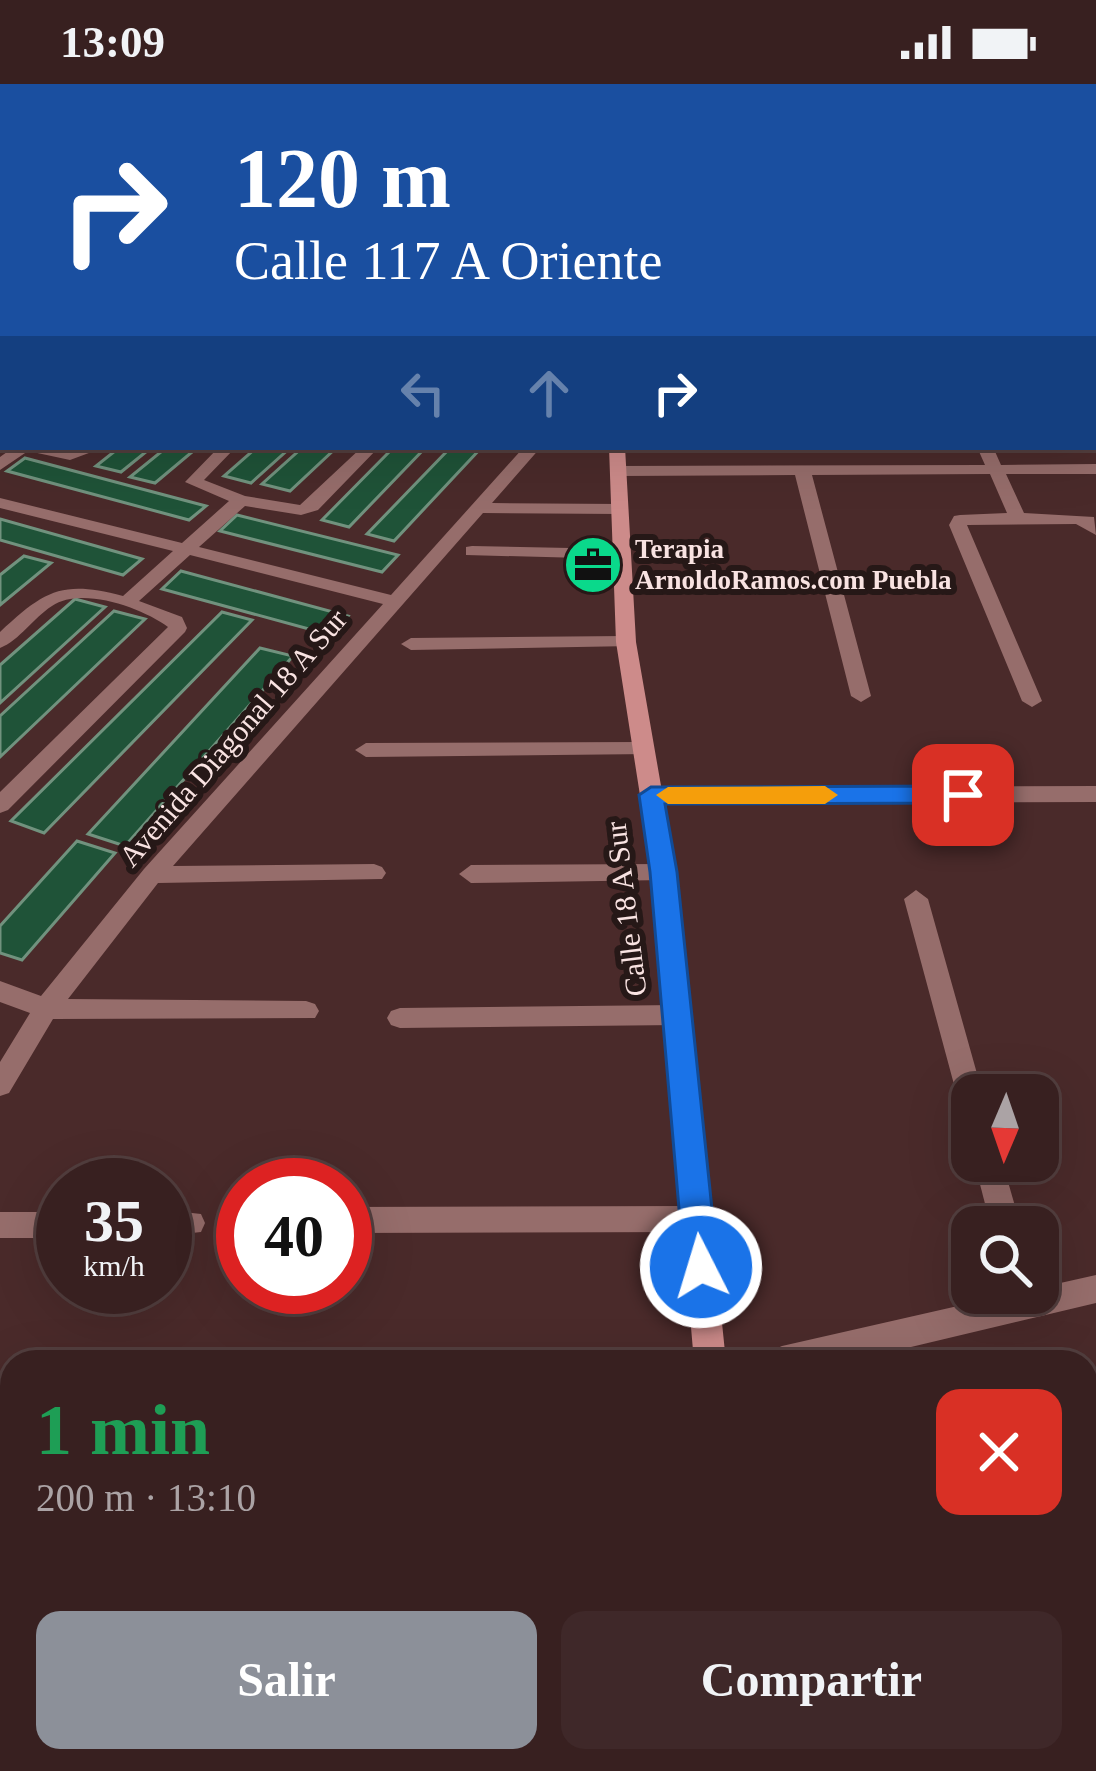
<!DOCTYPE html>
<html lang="es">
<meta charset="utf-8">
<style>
body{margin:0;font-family:Georgia,serif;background:#3f2829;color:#f1f3f6;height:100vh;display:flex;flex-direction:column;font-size:45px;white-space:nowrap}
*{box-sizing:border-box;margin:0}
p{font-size:39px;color:#aba3a5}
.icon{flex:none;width:66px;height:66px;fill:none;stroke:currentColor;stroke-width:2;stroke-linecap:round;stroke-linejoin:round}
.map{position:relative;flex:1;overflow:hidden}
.details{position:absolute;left:0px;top:1266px;width:1098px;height:423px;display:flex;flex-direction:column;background:#382020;border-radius:36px 36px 0 0;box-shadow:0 12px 48px #0002,0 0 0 3px #523e3e}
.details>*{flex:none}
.guide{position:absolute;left:0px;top:0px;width:1098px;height:366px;box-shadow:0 12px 48px #0002,0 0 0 3px #523e3e;background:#1a4fa0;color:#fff;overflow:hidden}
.needle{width:78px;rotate:182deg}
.controls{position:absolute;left:951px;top:990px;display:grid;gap:24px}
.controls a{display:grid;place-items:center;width:108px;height:108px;border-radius:24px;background:#382020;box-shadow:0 12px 48px #0002,0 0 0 3px #523e3e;font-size:60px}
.speed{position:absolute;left:36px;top:1074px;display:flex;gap:24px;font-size:60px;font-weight:700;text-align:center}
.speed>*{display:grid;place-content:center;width:156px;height:156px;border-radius:50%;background:#382020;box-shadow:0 12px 48px #0002,0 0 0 3px #523e3e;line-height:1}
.speed small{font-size:30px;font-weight:400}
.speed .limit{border:18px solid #d22;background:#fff;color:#111}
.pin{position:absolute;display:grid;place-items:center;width:102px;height:102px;color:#fff;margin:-51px;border-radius:24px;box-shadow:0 6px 18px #0006}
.me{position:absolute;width:132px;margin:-66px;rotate:355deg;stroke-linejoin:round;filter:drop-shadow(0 0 9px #0008)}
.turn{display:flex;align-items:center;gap:42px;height:252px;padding:0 36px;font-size:54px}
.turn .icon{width:156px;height:156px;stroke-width:2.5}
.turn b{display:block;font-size:84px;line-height:102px}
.lanes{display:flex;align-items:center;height:114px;padding:0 36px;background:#0003;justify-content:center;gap:60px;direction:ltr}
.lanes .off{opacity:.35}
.round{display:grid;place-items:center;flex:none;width:126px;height:126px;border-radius:24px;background:#3f2829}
.head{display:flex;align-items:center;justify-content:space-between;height:204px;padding:0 36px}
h1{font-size:72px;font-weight:700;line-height:90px;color:#1e9e55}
.button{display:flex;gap:24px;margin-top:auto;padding:24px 36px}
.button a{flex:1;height:138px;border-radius:24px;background:#8c9099;color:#fff;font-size:48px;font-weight:700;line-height:138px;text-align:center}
.button a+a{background:#3f2829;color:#f1f3f6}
.status{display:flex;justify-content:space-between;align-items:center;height:84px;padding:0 60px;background:#382020;direction:ltr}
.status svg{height:33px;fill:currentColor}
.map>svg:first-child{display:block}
.green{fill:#662d2e}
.building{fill:#1f5338;stroke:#71927e;stroke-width:3}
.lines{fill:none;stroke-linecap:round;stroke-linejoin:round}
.path{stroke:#9c8180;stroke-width:3;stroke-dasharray:4.5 3;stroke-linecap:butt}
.street{fill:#966d6b;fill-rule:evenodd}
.secondary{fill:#cd8b8a;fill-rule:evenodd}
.route{fill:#1a73e8;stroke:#114b97;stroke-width:3}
.slow{fill:#f59e0b}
.labels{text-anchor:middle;stroke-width:12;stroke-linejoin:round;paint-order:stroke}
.far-poi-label{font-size:27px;font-weight:bold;fill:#f9e3e2;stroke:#261817;text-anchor:start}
.street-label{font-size:30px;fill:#f9e3e2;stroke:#261817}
</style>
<div class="status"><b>13:09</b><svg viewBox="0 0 49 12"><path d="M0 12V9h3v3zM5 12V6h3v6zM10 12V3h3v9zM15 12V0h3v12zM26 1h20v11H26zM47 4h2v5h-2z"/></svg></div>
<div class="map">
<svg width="1096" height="1687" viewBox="0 0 1096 1687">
<rect width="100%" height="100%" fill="#4a2a2a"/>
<path class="green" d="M 12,1626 L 12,1677 L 259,1677 L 258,1687 L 0,1687 L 0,1630 Z"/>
<g class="building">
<path d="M 120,363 L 152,363 L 121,388 L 96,382 Z"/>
<path d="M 167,363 L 198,363 L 155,399 L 130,393 Z"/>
<path d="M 257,363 L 291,363 L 251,399 L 224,392 Z"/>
<path d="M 303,363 L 337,363 L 290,407 L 262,400 Z"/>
<path d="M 394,363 L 426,363 L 349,443 L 322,436 Z"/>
<path d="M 451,363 L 482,363 L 394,457 L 367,450 Z"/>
<path d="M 25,374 L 206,422 L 189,436 L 7,387 Z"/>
<path d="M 237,431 L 398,471 L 382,488 L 220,447 Z"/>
<path d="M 0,435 L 142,475 L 123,491 L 0,456 Z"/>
<path d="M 24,472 L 51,479 L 0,521 L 0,491 Z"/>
<path d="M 181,487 L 348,532 L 331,551 L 162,505 Z"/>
<path d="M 75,515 L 105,523 L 0,619 L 0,581 Z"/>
<path d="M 114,527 L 145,535 L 0,673 L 0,632 Z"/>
<path d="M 222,528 L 252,536 L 44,749 L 11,737 Z"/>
<path d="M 260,564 L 293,572 L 125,762 L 88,750 Z"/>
<path d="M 77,757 L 115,769 L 22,876 L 0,869 L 0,842 Z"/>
</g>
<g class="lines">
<path class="path" d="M 386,3 L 391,0"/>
<g class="street">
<path d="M 497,0 L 495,3 L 486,1 L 487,0 Z"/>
<path d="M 653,0 L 664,0 L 651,3 Z"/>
<path d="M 1030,0 L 1041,0 L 1042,2 L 1032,3 Z"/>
<path d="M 3,35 L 3,41 L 0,42 L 0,36 Z"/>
<rect x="1095" y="62" width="1" height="7"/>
<rect x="1095" y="91" width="1" height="6"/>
<path d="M 0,122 L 3,123 L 3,131 L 0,130 Z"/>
<path d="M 3,187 L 3,195 L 0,196 L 0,188 Z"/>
<path d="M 3,324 L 3,335 L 0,336 L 0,325 Z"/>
<path d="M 0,351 L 3,352 L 3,362 L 0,361 Z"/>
<path d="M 14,363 L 69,366 L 105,363 L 70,376 L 28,367 L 0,386 L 0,373 Z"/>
<path d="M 219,363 L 236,363 L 204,396 L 245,412 L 300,421 L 362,363 L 379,363 L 318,426 L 301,431 L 245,422 L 199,463 L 391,511 L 524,363 L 541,363 L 492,419 L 620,420 L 628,425 L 620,430 L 483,429 L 173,782 L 374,780 L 382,783 L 386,789 L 382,795 L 158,799 L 68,915 L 306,917 L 315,920 L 319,927 L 315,934 L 53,935 L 9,1009 L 0,1012 L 0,978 L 30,929 L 0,918 L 0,897 L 41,912 L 144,785 L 383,520 L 190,471 L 139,517 L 182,533 L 187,544 L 185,548 L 8,726 L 0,729 L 0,708 L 168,543 C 142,524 82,502 52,522 C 33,534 20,556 0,564 L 0,548 C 45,506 62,496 123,512 L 173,467 L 0,424 L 0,414 L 182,459 L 229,417 L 185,398 Z"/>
<path d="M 977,363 L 993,363 L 1001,381 L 1096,380 L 1096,390 L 1006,390 L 1024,429 L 1094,433 L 1096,451 L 1076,440 L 967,441 L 1042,617 L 1032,623 L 1022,617 L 949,441 L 954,432 L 960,431 L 1007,429 L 990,390 L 812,391 L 871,612 L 861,618 L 851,612 L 795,391 L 619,392 L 611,387 L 619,382 L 985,381 Z"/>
<path d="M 472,462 L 620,465 L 629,470 L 620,475 L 466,471 L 466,463 Z"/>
<path d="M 626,552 L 633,554 L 633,562 L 411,566 L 401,560 L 411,554 Z"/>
<path d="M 643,658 L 650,660 L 653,665 L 650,670 L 366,673 L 355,666 L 366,659 Z"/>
<path d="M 1096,702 L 1096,718 L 651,719 L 640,711 L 651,703 Z"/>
<path d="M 664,780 L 676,788 L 664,796 L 471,799 L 459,790 L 471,781 Z"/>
<path d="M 916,806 L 928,815 L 983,1011 L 972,1011 L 972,1031 L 962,1027 L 959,1019 L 904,815 Z"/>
<path d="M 678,921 L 687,924 L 691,931 L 687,938 L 678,941 L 400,944 L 391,941 L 387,934 L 391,927 L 400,924 Z"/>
<path d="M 974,1077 L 1002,1077 L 1021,1143 L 991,1143 Z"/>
<path d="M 696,1122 L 706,1126 L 710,1135 L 706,1144 L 696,1148 L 345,1149 L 345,1123 Z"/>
<path d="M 165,1126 L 201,1130 L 205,1139 L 201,1148 L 165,1152 Z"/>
<rect x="0" y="1128" width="63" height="26"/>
<path d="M 1096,1191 L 1096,1219 L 848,1278 L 766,1278 L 771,1267 L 782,1262 L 1015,1209 L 1038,1209 L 1038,1204 Z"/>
<path d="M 1096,1315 L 1096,1347 L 1086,1350 L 1086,1318 Z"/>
<path d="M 12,1449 L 12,1483 L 0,1486 L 0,1452 Z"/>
<path d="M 12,1605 L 12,1643 L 0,1647 L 0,1609 Z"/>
<rect x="1086" y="1619" width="10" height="38"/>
</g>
<g class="secondary">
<path d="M 840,0 L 850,0 L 838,3 Z"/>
<path d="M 939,0 L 949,0 L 951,3 L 941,3 Z"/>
<rect x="1095" y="206" width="1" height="10"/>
<path d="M 609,363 L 625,363 L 636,558 L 676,788 L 726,1278 L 694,1278 L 652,788 L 616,558 Z"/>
<path d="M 734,1677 L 772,1677 L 773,1687 L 735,1687 Z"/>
</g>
</g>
<path class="route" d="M 963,702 L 975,711 L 963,719 L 665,720 L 677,788 L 718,1183 L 713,1194 L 701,1199 L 689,1194 L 684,1183 L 650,788 L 639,711 L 651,703 Z"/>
<path class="slow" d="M 825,702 L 838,711 L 825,720 L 668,720 L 656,711 L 668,703 Z"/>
<defs>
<symbol id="office-disc" viewBox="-11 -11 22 22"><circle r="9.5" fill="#0ad98b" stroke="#261817"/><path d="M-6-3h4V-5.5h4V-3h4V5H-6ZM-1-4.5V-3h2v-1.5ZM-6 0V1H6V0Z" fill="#111"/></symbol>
</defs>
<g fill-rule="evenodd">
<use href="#office-disc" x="560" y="448" width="66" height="66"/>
</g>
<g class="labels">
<g class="far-poi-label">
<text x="635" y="474">Terapia<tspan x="635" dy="31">ArnoldoRamos.com Puebla</tspan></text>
</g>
<g class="street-label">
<text transform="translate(233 654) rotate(-49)" y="10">Avenida Diagonal 18 A Sur</text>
<text transform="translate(626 825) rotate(-97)" y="10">Calle 18 A Sur</text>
</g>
</g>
</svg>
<div class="controls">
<a><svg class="needle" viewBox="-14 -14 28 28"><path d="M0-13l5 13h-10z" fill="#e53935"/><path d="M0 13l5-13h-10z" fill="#aba3a5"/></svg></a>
<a><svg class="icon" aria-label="search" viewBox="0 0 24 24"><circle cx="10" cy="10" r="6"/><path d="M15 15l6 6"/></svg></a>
</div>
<div class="speed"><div>35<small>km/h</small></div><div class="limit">40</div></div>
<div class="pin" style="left:963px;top:711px;background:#d93025"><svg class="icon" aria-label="arrive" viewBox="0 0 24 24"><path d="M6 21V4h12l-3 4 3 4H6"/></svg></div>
<svg class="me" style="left:701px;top:1183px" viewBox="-20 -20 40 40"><circle r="17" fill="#1a73e8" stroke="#fff" stroke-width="3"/><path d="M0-11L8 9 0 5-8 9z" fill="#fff"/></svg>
<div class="guide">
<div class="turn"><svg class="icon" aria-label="right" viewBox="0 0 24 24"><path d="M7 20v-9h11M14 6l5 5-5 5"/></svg><div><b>120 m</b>Calle 117 A Oriente</div></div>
<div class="lanes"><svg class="icon off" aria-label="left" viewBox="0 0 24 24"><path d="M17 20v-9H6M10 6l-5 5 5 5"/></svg><svg class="icon off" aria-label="ahead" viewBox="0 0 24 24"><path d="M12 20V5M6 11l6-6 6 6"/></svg><svg class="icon" aria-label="right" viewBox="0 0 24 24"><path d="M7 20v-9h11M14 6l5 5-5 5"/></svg></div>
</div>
<section class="details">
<div class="head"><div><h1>1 min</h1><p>200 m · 13:10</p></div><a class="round" style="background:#d93025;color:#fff"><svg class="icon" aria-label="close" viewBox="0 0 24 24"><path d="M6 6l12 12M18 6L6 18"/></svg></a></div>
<div class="button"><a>Salir</a><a>Compartir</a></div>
</section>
</div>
